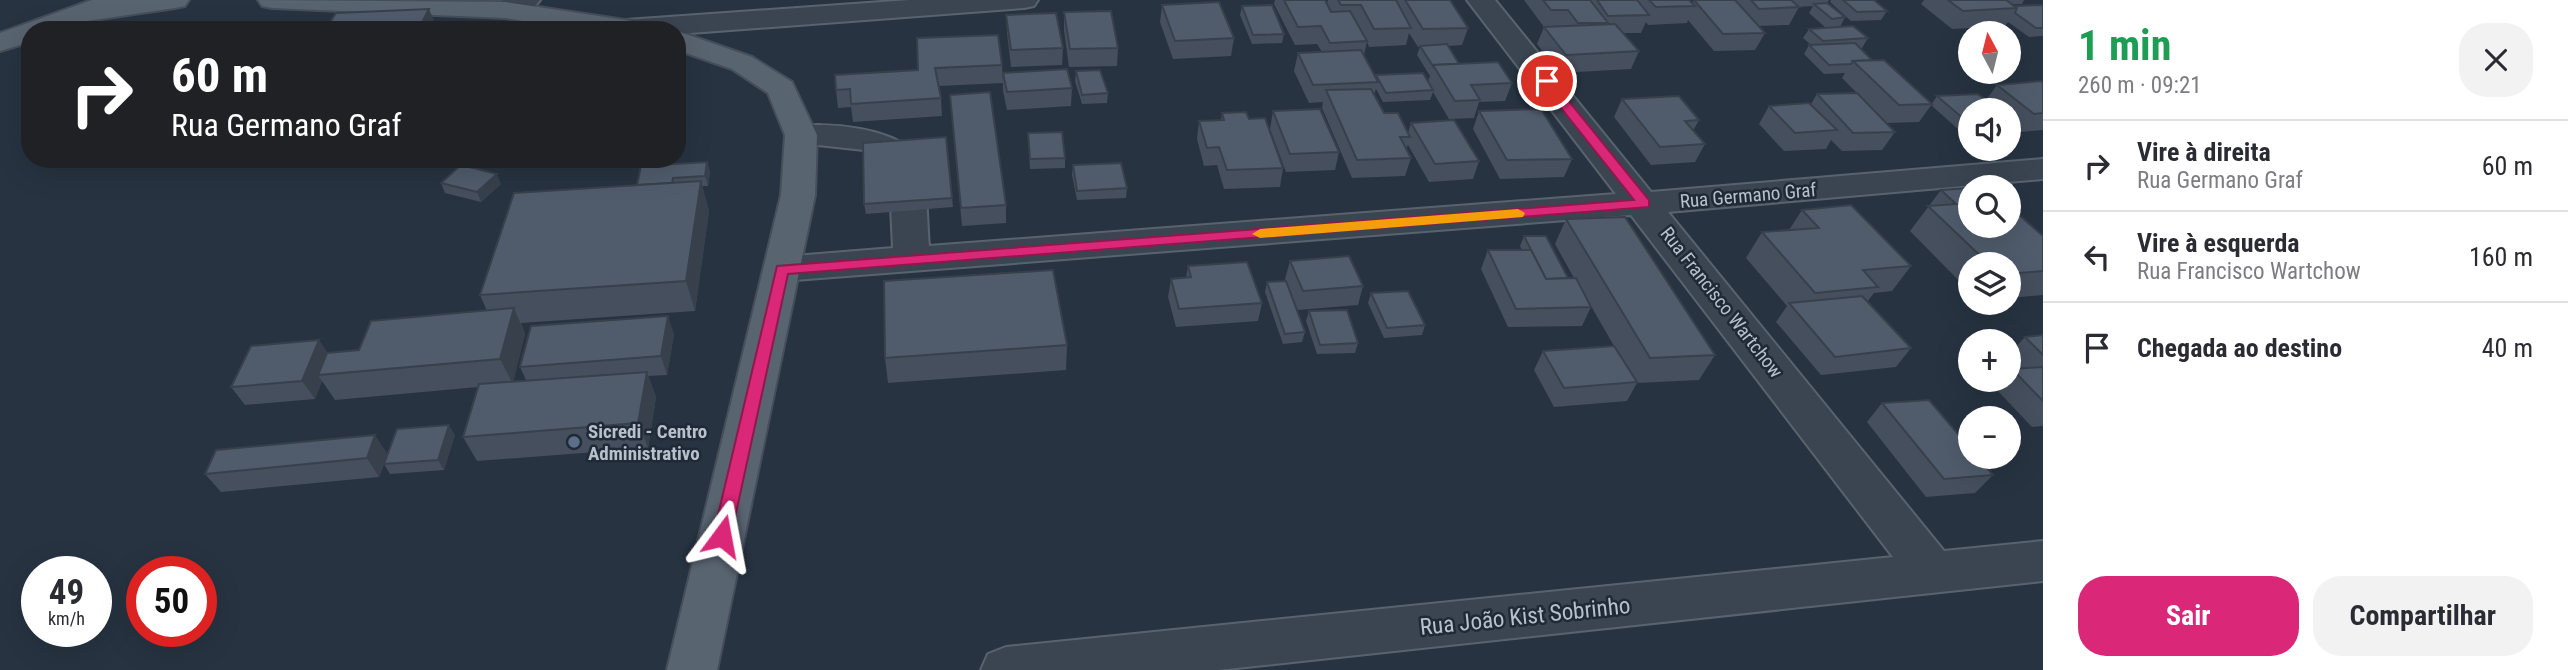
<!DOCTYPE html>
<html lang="pt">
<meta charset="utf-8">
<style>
body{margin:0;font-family:"Roboto Condensed",sans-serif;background:#f2f2f3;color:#2b2b33;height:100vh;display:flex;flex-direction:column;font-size:26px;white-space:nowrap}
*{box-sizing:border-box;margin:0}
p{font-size:23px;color:#7c7c81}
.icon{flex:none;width:38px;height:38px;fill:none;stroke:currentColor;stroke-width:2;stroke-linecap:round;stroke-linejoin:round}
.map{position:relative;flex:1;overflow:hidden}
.panel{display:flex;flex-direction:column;background:#fff;width:525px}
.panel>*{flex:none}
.hud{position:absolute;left:21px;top:21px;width:665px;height:147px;border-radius:28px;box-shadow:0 7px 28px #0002;background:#202124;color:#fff;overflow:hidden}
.needle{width:46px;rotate:353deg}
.buttons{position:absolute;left:1958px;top:21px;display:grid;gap:14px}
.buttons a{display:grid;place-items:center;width:63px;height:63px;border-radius:50%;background:#fff;box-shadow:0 7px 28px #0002;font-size:35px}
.speed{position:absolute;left:21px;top:556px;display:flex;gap:14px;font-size:35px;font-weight:700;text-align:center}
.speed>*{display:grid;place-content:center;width:91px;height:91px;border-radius:50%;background:#fff;box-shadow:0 7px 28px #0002;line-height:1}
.speed small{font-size:18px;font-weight:400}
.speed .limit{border:10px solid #d22;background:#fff;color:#111}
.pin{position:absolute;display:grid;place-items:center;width:60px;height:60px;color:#fff;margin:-30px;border:4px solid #fff;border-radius:50%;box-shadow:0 2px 7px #0007}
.me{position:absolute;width:77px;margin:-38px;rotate:13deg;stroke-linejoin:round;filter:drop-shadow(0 0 5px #0008)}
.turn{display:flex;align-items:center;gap:24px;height:147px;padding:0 35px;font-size:32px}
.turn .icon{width:91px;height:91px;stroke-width:2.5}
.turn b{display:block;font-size:49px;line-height:60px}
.round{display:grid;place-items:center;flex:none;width:74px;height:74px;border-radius:28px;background:#f2f2f3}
.summary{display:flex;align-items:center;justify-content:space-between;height:119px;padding:0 35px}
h1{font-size:42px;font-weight:700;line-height:52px;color:#1e9e55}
.cta{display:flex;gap:14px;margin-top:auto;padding:14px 35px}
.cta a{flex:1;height:80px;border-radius:28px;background:#db2777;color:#fff;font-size:28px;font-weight:700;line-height:80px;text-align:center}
.cta a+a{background:#f2f2f3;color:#2b2b33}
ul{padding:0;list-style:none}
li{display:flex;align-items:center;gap:21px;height:91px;padding:0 35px;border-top:2px solid #e1e1e2}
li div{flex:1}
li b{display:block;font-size:26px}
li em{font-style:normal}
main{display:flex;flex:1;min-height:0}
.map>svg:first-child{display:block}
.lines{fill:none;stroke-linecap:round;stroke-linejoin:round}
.minor-casing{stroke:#59636e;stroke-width:4}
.major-casing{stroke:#454e5a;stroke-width:4}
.minor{fill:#3b4551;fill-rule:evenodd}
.major{fill:#596471;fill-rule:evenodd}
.wall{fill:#454f5d;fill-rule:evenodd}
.shaded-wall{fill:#38404c}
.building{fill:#505c6c;stroke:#38404c;stroke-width:2}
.route{fill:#db2777;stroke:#8e194d;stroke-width:2}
.slow{fill:#f59e0b}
.service-dot{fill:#5c6f8a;stroke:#202a36;stroke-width:2.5}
.labels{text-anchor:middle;stroke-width:5;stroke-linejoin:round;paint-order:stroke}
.street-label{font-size:19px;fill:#b8c0cb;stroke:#202a36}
.poi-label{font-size:19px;font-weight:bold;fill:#b8c0cb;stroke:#202a36;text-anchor:start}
.near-street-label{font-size:23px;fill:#b8c0cb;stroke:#202a36}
</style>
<main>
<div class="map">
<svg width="2043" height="670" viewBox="0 0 2043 670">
<rect width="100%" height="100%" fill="#273341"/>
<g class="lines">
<defs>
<g id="minor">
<path d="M 504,0 L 540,0 C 531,13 510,20 495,16 L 491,10 L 495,4 Z"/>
<path d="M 910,0 L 1038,0 L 1034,6 L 1024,8 L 677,34 L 677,30 L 612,29 L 616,23 L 626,20 Z"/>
<path d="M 1467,0 L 1495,0 L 1651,192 L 2043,159 L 2043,179 L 1668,212 L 1944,551 L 2043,541 L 2043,581 L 1218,670 L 981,670 L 988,654 L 1006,647 L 1893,557 L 1631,215 L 782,281 L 769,278 L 764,269 L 769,260 L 782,257 L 893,248 L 889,165 L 864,150 L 790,142 L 785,135 L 790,128 C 822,120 902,128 920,160 C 927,174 927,227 929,246 L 1616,194 Z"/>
</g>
<g id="major">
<path d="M 92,0 L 189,0 L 185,6 L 175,8 L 87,21 L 62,30 L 30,30 L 30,42 L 0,51 L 0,33 Z"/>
<path d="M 258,0 L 505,2 L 632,21 L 642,24 L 646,30 L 577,30 L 505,18 L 272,8 L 262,6 Z"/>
<path d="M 677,31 L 752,57 L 792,82 L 817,135 L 815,195 L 717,670 L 667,670 L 781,195 L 785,135 L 768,93 L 732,69 L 677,50 Z"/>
</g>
</defs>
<use href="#minor" class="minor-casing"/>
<use href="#major" class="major-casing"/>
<use href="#minor" class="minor"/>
<use href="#major" class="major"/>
</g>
<g class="wall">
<path d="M 1275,0 L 1325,0 L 1332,12 L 1327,3 L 1328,0 L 1450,0 L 1468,28 L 1462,45 L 1448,46 L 1459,64 L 1512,83 L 1505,101 L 1479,102 L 1474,118 L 1449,119 L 1433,92 L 1430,100 L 1383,102 L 1376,89 L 1374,95 L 1384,113 L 1408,133 L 1411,123 L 1479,161 L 1473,179 L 1429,182 L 1408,145 L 1406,149 L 1411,158 L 1405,176 L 1352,178 L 1322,108 L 1323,102 L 1309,103 L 1294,71 L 1298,53 L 1322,52 L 1317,44 L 1295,45 L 1274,4 ZM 1409,33 L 1418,47 L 1420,47 L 1417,55 L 1430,76 L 1428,81 L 1376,75 L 1375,77 L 1364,55 L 1367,42 L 1369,47 L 1406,45 Z"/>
<path d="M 1524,0 L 1689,0 L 1692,3 L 1694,0 L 1829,0 L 1827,3 L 1845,17 L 1840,27 L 1868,38 L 1862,48 L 1859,48 L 1872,60 L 1932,104 L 1919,122 L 1887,123 L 1861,97 L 1895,132 L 1882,150 L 1842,151 L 1831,140 L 1826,149 L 1784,151 L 1759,124 L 1769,106 L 1811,104 L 1817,94 L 1857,93 L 1842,78 L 1845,73 L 1824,74 L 1804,54 L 1809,45 L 1811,45 L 1803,38 L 1809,29 L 1826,28 L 1809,13 L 1813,6 L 1798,7 L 1799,7 L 1789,25 L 1758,26 L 1765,33 L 1755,50 L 1714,51 L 1688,20 L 1687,23 L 1648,25 L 1646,22 L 1641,33 L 1623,33 L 1639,51 L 1631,69 L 1559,73 L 1537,44 L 1544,27 Z"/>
<path d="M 1831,0 L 1874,0 L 1887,11 L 1881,20 L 1851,21 L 1830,2 Z"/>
<path d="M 1924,0 L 2024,0 L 2022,4 L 2011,4 L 2014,6 L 2043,6 L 2043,36 L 2029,37 L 2008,22 L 2005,26 L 1952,29 L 1921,4 Z"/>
<path d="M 1162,5 L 1234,38 L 1231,56 L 1173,59 L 1160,22 Z"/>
<path d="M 1242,6 L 1284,34 L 1282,43 L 1252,44 L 1240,15 Z"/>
<path d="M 1064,12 L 1118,48 L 1117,66 L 1069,67 L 1064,30 Z"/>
<path d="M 1006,15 L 1063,48 L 1062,65 L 1011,67 L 1007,33 Z"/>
<path d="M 1002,65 L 1003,83 L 939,86 L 941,98 L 942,116 L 853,122 L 851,107 L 838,108 L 836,90 L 918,70 Z"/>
<path d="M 1076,71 L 1108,93 L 1107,103 L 1082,104 L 1075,81 Z"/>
<path d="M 1003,73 L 1072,88 L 1071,106 L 1007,110 L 1003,91 Z"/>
<path d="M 2043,83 L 2043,130 L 2020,132 L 2009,123 L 2009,110 L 1970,110 L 1970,130 L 1959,130 L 1931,105 L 1937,96 L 1986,100 L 1997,85 Z"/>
<path d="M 950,95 L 1006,205 L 1006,223 L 962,226 Z"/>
<path d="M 1622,99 L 1699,120 L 1693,131 L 1705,144 L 1695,162 L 1651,165 L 1614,117 Z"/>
<path d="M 1273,111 L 1339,152 L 1335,170 L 1286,172 L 1270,129 Z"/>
<path d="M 1479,111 L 1572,159 L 1564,177 L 1500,179 L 1473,129 Z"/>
<path d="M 1222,113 L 1249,119 L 1283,168 L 1280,187 L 1224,189 L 1217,165 L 1204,166 L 1197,139 L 1199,121 L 1221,120 Z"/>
<path d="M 1028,133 L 1065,158 L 1065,168 L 1030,169 Z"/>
<path d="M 707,162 L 710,172 L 708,186 L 702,186 L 709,211 L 695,311 L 521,323 L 525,334 L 513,381 L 526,380 L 520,367 L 674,334 L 667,375 L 648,376 L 656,397 L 648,448 L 477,461 L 463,437 L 478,387 L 335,400 L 322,381 L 315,399 L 245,405 L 231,387 L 319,340 L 327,353 L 359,350 L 487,311 L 480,295 L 637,185 Z"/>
<path d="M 1073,165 L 1127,188 L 1126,198 L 1077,200 L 1072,175 Z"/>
<path d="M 441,183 L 501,184 L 481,202 L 445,193 Z"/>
<path d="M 1941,190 L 2043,271 L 2043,295 L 2009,298 L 2009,264 L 1970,264 L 1970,292 L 1910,231 Z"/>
<path d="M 952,198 L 953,207 L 866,214 L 864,204 Z"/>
<path d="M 1802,210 L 1911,266 L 1892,291 L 1874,293 L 1867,302 L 1911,348 L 1896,367 L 1821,375 L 1776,322 L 1787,306 L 1746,258 L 1762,232 L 1789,230 Z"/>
<path d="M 1566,219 L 1715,355 L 1699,380 L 1637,383 L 1627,401 L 1554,407 L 1534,370 L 1543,351 L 1614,346 L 1591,306 L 1591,307 L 1582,326 L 1508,327 L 1481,269 L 1488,250 L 1522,250 L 1520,246 L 1524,236 L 1568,278 L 1574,278 L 1555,244 Z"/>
<path d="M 1290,261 L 1363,286 L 1358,305 L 1298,310 L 1285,279 Z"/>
<path d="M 1188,266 L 1262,303 L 1258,321 L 1176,327 L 1168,297 L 1171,279 L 1186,278 Z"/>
<path d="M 1267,282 L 1305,332 L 1302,342 L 1283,344 L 1265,292 Z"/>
<path d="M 1371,293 L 1425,325 L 1422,335 L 1384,338 L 1368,303 Z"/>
<path d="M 1309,311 L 1358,343 L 1355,353 L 1317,354 L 1306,321 Z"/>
<path d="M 2043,335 L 2043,426 L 2032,427 L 1995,388 L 2003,380 L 2009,380 L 2009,373 L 2012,369 L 2021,369 L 2009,356 L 2009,354 L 2025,337 Z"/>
<path d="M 1067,345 L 1066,370 L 888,383 L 885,358 Z"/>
<path d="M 1882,403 L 1993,475 L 1975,493 L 1926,497 L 1867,422 Z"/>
<path d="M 455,435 L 444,470 L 390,474 L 384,464 L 379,477 L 221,492 L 205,474 L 387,453 Z"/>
</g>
<g class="shaded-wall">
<path d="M 429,9 L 438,30 L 418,30 Z"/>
<path d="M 677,69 L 681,83 L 677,86 Z"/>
<path d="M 707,162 L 710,172 L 708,186 L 705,176 Z"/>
<path d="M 497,174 L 501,184 L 481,202 L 477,192 Z"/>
<path d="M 701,181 L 709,211 L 695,311 L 686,281 Z"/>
<path d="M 514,308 L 525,334 L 513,384 L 500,359 Z"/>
<path d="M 668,316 L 674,334 L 667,375 L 661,356 Z"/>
<path d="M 319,340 L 331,358 L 318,375 L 322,381 L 315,399 L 302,381 Z"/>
<path d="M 647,372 L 656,397 L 648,448 L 638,423 Z"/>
<path d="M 449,425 L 455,435 L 444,470 L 438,460 Z"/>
<path d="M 375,435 L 387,453 L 379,477 L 367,458 Z"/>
</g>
<g class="building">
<path d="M 1284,0 L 1325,0 L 1331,12 L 1350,11 L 1367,41 L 1330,43 L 1321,26 L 1298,27 Z"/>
<path d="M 1338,0 L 1396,0 L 1411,28 L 1374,29 L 1361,5 L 1341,5 Z"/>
<path d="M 1405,0 L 1450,0 L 1468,28 L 1423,29 Z"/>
<path d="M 1543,0 L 1590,0 L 1608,23 L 1578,23 L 1568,10 L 1551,10 Z"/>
<path d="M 1597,0 L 1637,0 L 1649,15 L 1608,16 Z"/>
<path d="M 1649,0 L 1689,0 L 1695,6 L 1656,7 Z"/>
<path d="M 1694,0 L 1735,0 L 1765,33 L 1723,34 Z"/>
<path d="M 1751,0 L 1791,0 L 1799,7 L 1759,9 Z"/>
<path d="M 1843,0 L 1874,0 L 1887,11 L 1857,12 Z"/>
<path d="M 1948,0 L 2006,0 L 2017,8 L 1963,11 Z"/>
<path d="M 1219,2 L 1234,38 L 1175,41 L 1162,5 Z"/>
<path d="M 1827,3 L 1845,17 L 1832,19 L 1814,4 Z"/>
<path d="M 1272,5 L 1284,34 L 1253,35 L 1242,6 Z"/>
<path d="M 2041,5 L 2043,6 L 2043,28 L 2036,28 L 2015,13 L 2017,8 L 2014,6 Z"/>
<path d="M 429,9 L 418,30 L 325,30 L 336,13 Z"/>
<path d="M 1111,11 L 1118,48 L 1070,49 L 1064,12 Z"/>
<path d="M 1056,13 L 1063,48 L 1011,50 L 1006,15 Z"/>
<path d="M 1615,24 L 1639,51 L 1566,55 L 1544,27 Z"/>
<path d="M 1853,26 L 1868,38 L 1823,41 L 1809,29 Z"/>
<path d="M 998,35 L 1002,65 L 935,68 L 941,98 L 851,104 L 850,89 L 836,90 L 835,75 L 918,70 L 917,38 Z"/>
<path d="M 1855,43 L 1872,60 L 1853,61 L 1851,64 L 1829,65 L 1809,45 Z"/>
<path d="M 1447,44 L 1459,64 L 1433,65 L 1433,66 L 1420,46 Z"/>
<path d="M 1361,50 L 1378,82 L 1313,85 L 1298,53 Z"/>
<path d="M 1884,60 L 1932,104 L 1899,105 L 1853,61 Z"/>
<path d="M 1498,62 L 1512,83 L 1471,85 L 1480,100 L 1455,101 L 1433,65 Z"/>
<path d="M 1067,69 L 1072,88 L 1007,92 L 1003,73 Z"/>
<path d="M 1100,70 L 1108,93 L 1082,95 L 1076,71 Z"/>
<path d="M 1423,73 L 1433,90 L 1386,93 L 1376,75 Z"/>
<path d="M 2041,81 L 2043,83 L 2043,113 L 2034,114 L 1997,85 Z"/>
<path d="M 1371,89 L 1384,113 L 1398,113 L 1410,137 L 1400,137 L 1411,158 L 1357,160 L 1326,90 Z"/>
<path d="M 990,92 L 1006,205 L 961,208 L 950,95 Z"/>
<path d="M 1857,93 L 1895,132 L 1853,133 L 1817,94 Z"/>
<path d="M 1978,94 L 1998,110 L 1970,110 L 1970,120 L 1966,121 L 1937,96 Z"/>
<path d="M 1679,96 L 1699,120 L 1685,121 L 1705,144 L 1660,147 L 1622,99 Z"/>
<path d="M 1809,103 L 1837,130 L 1795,133 L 1769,106 Z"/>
<path d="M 1320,109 L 1339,152 L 1290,154 L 1273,111 Z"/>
<path d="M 1541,109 L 1572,159 L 1507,160 L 1479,111 Z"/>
<path d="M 1246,112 L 1249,119 L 1265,118 L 1283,168 L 1227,170 L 1219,147 L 1207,148 L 1199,121 L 1224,120 L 1222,113 Z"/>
<path d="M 1454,120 L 1479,161 L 1435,164 L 1411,123 Z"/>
<path d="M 1062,132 L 1065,158 L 1030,159 L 1028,133 Z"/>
<path d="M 946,137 L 952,198 L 864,204 L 863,143 Z"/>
<path d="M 707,162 L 705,176 L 673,178 L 672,183 L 637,185 L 641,166 Z"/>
<path d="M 1121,163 L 1127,188 L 1077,191 L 1073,165 Z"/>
<path d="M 461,165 L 497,174 L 477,192 L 441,183 Z"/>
<path d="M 701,181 L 686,281 L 480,295 L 514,193 Z"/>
<path d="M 1970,188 L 1970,226 L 2009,226 L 2009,206 L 2043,236 L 2043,271 L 2009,274 L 2009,264 L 1989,264 L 1928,206 L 1956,204 L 1941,190 Z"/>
<path d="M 1851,205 L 1911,266 L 1863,270 L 1878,287 L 1815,293 L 1762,232 L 1819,228 L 1802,210 Z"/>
<path d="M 1625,217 L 1715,355 L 1650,358 L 1566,219 Z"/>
<path d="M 1524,236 L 1546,236 L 1568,278 L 1546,279 Z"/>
<path d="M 1488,250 L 1531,250 L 1546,279 L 1576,278 L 1591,307 L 1516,309 Z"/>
<path d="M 1349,256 L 1363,286 L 1303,291 L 1290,261 Z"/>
<path d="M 1247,262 L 1262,303 L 1179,309 L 1171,279 L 1191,277 L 1188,266 Z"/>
<path d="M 1053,270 L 1067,345 L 885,358 L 884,281 Z"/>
<path d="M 1286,281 L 1305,332 L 1285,334 L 1267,282 Z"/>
<path d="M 1408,291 L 1425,325 L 1387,328 L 1371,293 Z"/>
<path d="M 1862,296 L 1911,348 L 1835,357 L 1789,303 Z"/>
<path d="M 514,308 L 500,359 L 318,375 L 327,353 L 359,350 L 371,321 Z"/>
<path d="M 1347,310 L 1358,343 L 1320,345 L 1309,311 Z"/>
<path d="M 668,316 L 661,356 L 520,367 L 531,326 Z"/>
<path d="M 2043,335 L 2043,355 L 2025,337 Z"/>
<path d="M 319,340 L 302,381 L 231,387 L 251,346 Z"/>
<path d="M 1614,346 L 1637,382 L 1564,388 L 1543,351 Z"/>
<path d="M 2043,367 L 2043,401 L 2012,369 Z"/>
<path d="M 647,372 L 638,423 L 463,437 L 479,384 Z"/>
<path d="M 1929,400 L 1970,448 L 1970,457 L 1978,457 L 1993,475 L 1944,479 L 1882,403 Z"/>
<path d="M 449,425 L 438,460 L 384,464 L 397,429 Z"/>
<path d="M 375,435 L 367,458 L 205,474 L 216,450 Z"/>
</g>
<path class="route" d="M 1547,78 L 1551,79 L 1649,200 L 1649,207 L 788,274 L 731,536 L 729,542 L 722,544 L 715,542 L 713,536 L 777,266 L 1634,200 L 1542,84 L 1540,81 Z"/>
<path class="slow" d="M 1518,209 L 1525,213 L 1523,217 L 1260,238 L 1252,234 L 1260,229 Z"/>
<circle class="service-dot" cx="574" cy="442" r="7"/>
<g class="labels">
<g class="street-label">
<text transform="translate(1748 195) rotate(-5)" y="7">Rua Germano Graf</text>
<text transform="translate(1722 302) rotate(52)" y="7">Rua Francisco Wartchow</text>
</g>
<g class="poi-label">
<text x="588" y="438">Sicredi - Centro<tspan x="588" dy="22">Administrativo</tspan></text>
</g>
<g class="near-street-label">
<text transform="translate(1525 616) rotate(-6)" y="8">Rua João Kist Sobrinho</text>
</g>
</g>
</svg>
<div class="buttons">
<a><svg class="needle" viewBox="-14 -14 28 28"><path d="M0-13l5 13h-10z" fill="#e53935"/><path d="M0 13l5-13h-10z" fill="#7c7c81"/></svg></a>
<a><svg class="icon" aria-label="sound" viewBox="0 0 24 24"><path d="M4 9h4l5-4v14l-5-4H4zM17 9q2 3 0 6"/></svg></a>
<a><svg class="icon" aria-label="search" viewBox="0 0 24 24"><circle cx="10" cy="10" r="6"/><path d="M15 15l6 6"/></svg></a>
<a><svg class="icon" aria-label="layers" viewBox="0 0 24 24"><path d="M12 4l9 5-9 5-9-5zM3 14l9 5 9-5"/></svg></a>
<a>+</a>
<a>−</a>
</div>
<div class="speed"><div>49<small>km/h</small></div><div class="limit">50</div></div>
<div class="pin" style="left:1547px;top:81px;background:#d93025"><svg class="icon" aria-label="arrive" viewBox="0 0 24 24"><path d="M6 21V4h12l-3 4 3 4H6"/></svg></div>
<svg class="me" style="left:722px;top:536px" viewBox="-20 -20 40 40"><path d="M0-17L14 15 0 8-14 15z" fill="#db2777" stroke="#fff" stroke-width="4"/></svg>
<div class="hud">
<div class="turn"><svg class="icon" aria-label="right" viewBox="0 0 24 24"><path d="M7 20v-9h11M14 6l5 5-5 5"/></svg><div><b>60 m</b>Rua Germano Graf</div></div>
</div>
</div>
<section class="panel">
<div class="summary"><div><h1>1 min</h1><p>260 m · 09:21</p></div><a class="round"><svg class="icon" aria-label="close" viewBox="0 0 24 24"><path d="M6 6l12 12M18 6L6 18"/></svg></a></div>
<ul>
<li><svg class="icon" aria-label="right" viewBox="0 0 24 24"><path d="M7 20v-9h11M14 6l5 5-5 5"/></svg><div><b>Vire à direita</b><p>Rua Germano Graf</p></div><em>60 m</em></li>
<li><svg class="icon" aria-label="left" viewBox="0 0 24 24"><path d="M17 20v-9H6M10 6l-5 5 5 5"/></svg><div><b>Vire à esquerda</b><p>Rua Francisco Wartchow</p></div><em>160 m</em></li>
<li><svg class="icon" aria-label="arrive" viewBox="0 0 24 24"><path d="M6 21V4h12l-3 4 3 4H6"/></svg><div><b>Chegada ao destino</b></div><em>40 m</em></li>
</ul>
<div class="cta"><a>Sair</a><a>Compartilhar</a></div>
</section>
</main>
